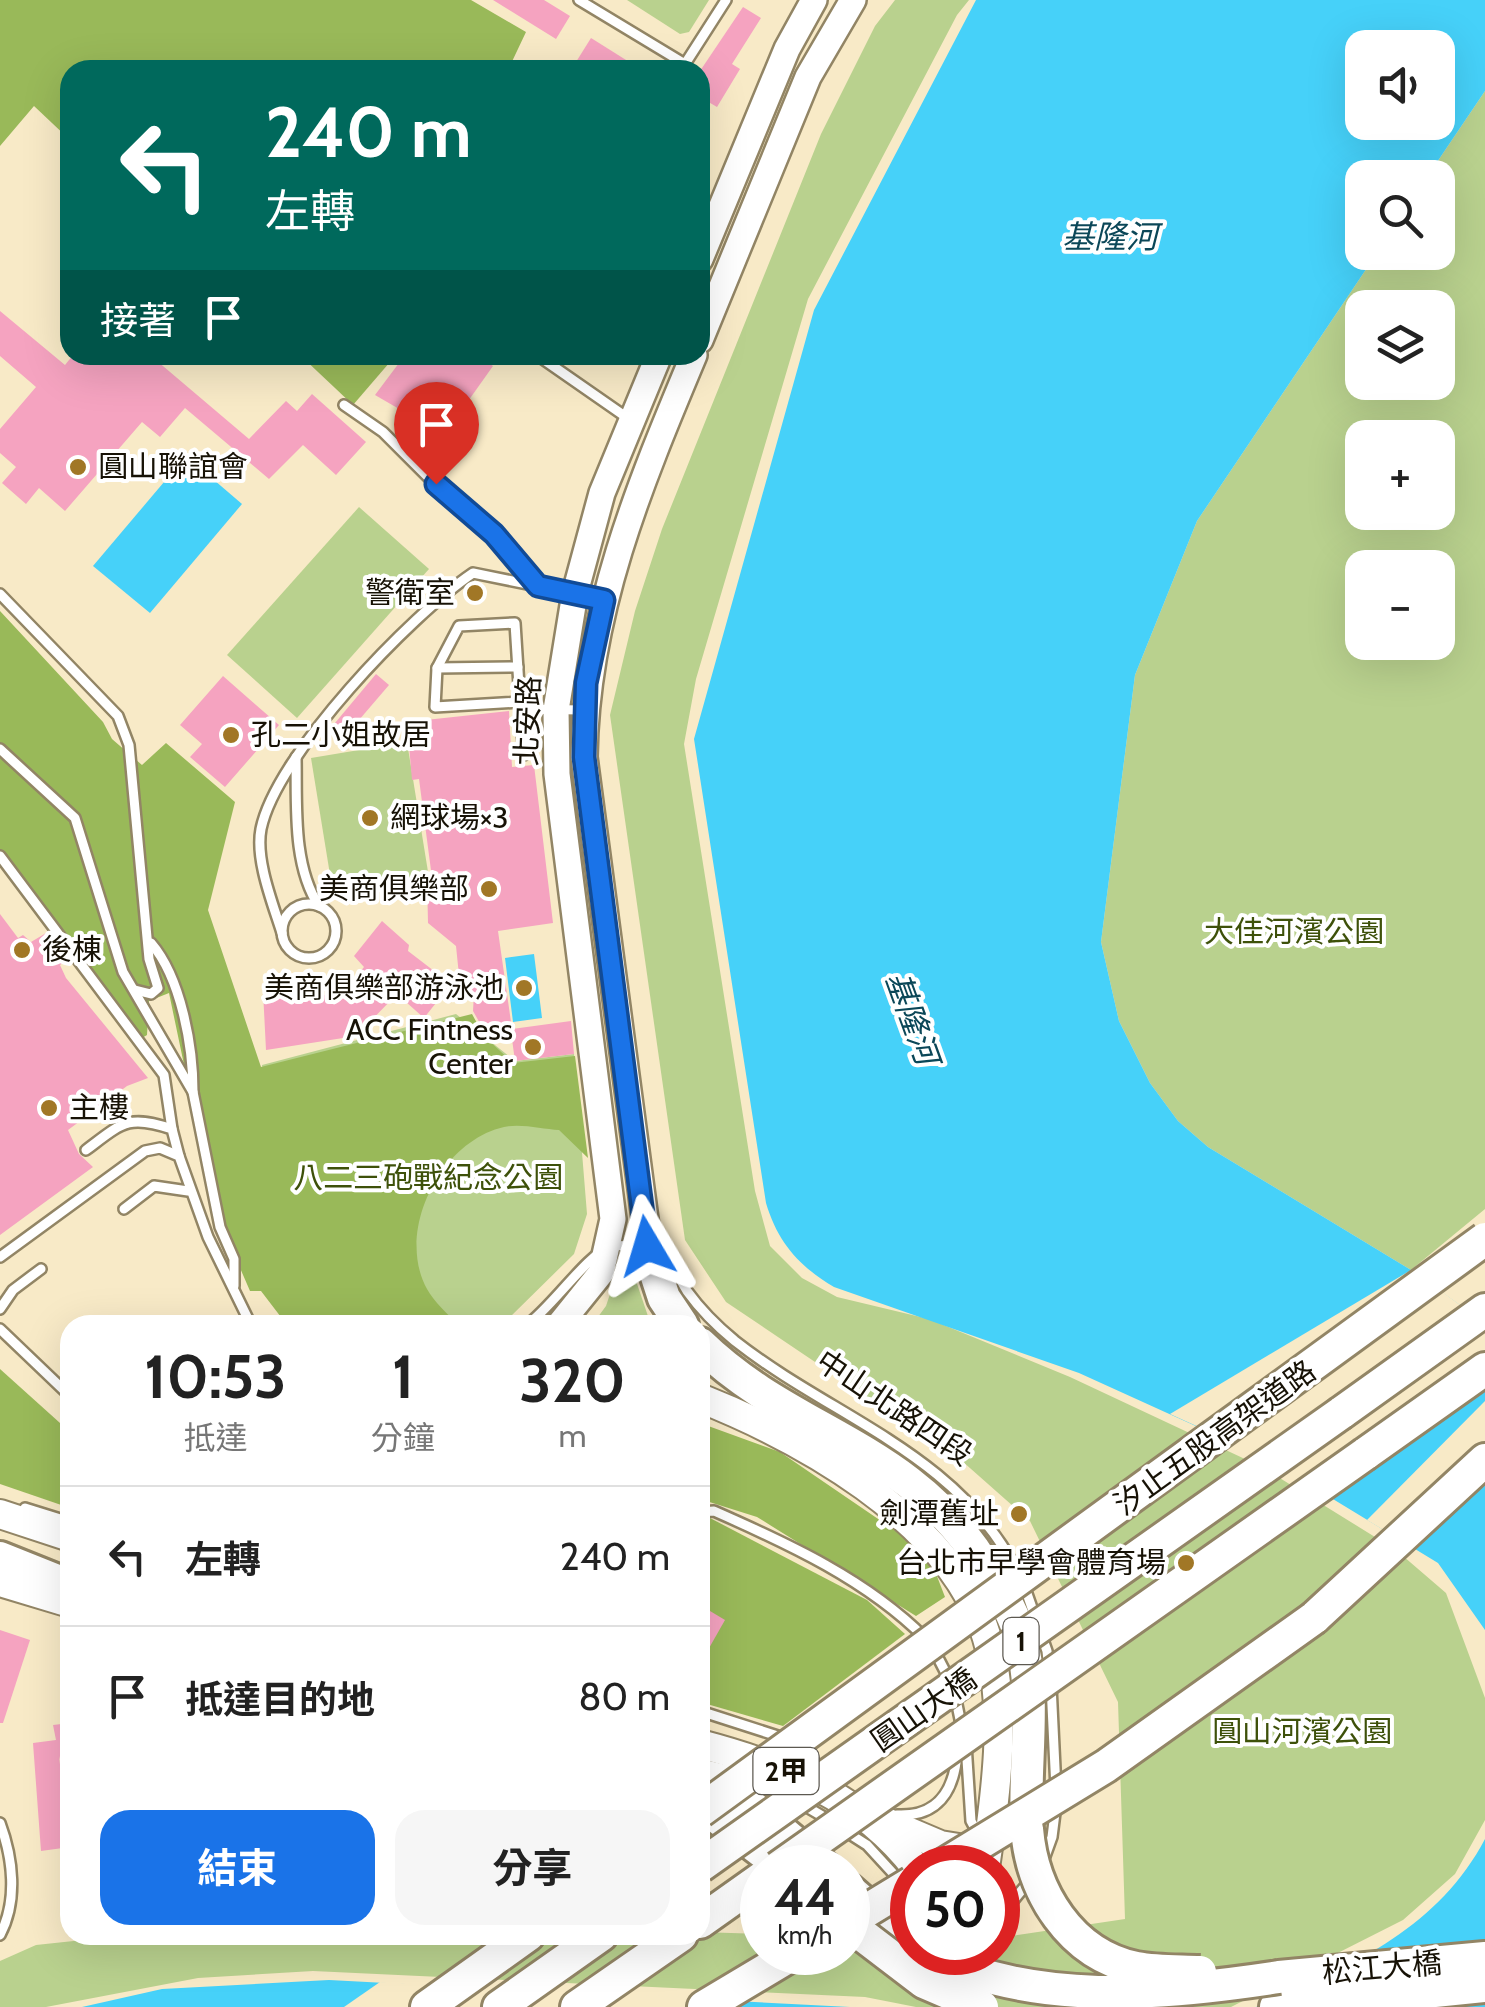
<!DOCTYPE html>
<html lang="zh-TW">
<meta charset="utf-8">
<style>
body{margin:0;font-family:Cabin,"Noto Sans TC",sans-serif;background:#f6f6f6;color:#222;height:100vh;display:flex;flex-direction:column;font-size:38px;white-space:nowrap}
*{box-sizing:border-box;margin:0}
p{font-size:32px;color:#767676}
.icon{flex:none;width:55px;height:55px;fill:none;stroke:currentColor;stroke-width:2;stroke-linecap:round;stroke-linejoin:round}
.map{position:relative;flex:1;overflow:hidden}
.panel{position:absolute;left:60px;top:1315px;width:650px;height:630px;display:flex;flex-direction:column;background:#fff;border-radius:30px;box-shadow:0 10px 40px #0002}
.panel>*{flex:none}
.banner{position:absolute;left:60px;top:60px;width:650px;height:305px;border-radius:30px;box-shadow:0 10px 40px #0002;background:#00695c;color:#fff;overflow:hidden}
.buttons{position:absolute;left:1345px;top:30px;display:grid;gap:20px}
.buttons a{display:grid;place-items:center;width:110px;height:110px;border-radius:20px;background:#fff;box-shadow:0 10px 40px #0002;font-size:50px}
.speed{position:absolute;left:740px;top:1845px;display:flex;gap:20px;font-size:50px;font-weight:700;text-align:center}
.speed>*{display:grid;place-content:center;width:130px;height:130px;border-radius:50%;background:#fff;box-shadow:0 10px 40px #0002;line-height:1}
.speed small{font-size:25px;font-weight:400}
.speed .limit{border:15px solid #d22;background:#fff;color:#111}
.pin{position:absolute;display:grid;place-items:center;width:85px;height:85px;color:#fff;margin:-102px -42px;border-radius:50% 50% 50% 0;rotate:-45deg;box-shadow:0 0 10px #0007}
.pin .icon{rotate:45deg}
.me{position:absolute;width:110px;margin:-55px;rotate:353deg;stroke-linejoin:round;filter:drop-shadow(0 0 8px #0008)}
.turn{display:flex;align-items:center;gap:35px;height:210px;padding:0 40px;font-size:45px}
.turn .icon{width:130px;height:130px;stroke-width:2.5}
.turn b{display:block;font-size:70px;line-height:85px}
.then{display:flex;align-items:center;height:95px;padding:0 40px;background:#0003;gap:20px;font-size:38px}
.eta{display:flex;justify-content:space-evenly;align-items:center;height:170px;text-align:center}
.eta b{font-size:60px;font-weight:700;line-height:70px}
.action{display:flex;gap:20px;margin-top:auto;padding:20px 40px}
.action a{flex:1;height:115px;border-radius:30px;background:#1a73e8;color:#fff;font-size:40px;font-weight:700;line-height:115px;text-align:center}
.action a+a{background:#f6f6f6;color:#222}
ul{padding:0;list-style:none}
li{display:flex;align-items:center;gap:30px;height:140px;padding:0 40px;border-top:2px solid #e0e0e0}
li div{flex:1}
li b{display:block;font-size:38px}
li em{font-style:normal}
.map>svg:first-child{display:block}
.green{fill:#b9d18e;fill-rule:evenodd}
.forest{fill:#99b959}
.water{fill:#46d1f9;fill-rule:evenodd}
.pier{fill:#f8eac7}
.building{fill:#f5a3c0}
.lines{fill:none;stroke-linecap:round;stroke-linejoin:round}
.lane-casing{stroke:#928565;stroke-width:14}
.secondary-casing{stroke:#928565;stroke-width:30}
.primary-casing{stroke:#928565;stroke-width:32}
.highway-casing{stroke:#928565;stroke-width:38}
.lane{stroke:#fff;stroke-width:9}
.secondary{stroke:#fff;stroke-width:25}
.primary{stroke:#fff;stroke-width:28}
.highway{stroke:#fff;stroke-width:32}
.highway-bridge-casing{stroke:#928565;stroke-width:38;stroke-linecap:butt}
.highway-bridge{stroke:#fff;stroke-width:32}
.route-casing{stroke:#114b97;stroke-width:25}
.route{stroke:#1a73e8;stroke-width:18}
.poi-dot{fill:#a17726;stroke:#fff;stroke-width:4}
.labels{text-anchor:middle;stroke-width:8;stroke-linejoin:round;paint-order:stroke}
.shield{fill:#fff;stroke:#5d5951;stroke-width:2.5}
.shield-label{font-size:28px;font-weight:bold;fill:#171206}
.poi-label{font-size:30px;fill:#171206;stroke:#fff;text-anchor:end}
.street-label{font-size:30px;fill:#171206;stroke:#fff}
.park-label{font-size:30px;fill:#3e510a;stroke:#fff}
.water-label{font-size:32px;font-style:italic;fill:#0b4758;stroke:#fff}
</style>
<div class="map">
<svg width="1485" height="2007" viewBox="0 0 1485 2007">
<rect width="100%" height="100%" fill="#f8eac7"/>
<g class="green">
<path d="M 627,0 L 709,0 L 689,32 L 680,34 Z"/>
<path d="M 895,0 L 969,0 L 957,15 L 808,299 L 696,679 L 684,744 L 755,1191 L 770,1246 L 802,1278 L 837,1297 L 929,1319 L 1070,1377 L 1262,1467 L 1396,1550 L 1446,1593 L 1485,1698 L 1485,1820 L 1455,1874 L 1403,1920 L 1231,2007 L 916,2007 L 865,1997 L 313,1971 L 198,1978 L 46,2007 L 0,2007 L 0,1961 L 36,1945 L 130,1935 L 700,1932 L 762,1934 L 762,1952 L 848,1952 L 848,1935 L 912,1952 L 998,1952 L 998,1938 L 1125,1919 L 1118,1702 L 1030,1521 L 962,1461 L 726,1302 L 685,1240 L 610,715 L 635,611 L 662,529 L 821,134 L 875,26 Z"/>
<path d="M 1485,91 L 1485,1209 L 1411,1270 L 1208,1147 L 1178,1121 L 1150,1083 L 1119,1021 L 1101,942 L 1135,675 L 1197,521 L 1377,253 L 1438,252 L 1438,178 L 1427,177 ZM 1362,308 L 1438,308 L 1438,382 L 1362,382 ZM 1362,438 L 1438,438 L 1438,512 L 1362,512 ZM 1362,568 L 1438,568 L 1438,642 L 1362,642 Z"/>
<path d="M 359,507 L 429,569 L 297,718 L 227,655 Z"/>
<path d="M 407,742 L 429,878 L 333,893 L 311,758 Z"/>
<path d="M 456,1014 L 515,1061 L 574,1054 L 587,1214 L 574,1254 L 502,1325 L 344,1325 L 281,1214 L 262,1065 Z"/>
<path d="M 632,1269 L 651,1325 L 592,1325 L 606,1306 L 617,1273 Z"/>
</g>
<g class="forest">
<path d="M 0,0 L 471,0 L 526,32 L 508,70 L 70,70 L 70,140 L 34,106 L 0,146 Z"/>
<path d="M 300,355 L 396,355 L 353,405 Z"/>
<path d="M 0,611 L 103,722 L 112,739 L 142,765 L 166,743 L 235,802 L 208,910 L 261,1067 L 472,1014 L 484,1036 L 513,1063 L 575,1056 L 588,1158 L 559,1130 C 543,1129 520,1123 504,1127 C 441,1141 395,1231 427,1289 C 434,1302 448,1314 458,1325 L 287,1325 L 261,1291 L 250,1291 L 214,1208 L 169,993 L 149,1001 L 147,1035 L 142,1038 L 0,855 Z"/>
<path d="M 0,1369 L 70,1432 L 70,1508 L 0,1484 Z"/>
<path d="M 700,1423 L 780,1452 L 928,1553 L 945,1597 L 916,1616 L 757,1517 L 700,1499 Z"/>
<path d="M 710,1518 L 867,1600 L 905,1634 L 783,1726 L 700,1702 L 700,1519 Z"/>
</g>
<g class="water">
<path d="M 976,0 L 1485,0 L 1485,91 L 1427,177 L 1362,178 L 1362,252 L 1377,253 L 1197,521 L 1135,675 L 1101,942 L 1119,1021 L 1150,1083 L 1178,1121 L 1208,1147 L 1411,1270 L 1485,1323 L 1485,1630 L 1438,1563 L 1264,1457 L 1079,1373 L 834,1287 C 799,1266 778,1243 766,1203 L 694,739 L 814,310 ZM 1362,48 L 1438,48 L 1438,122 L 1362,122 Z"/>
<path d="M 186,456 L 242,504 L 150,613 L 93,566 Z"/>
<path d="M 534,954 L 542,1018 L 513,1022 L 505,958 Z"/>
<path d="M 1485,1839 L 1485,2007 L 1256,2007 C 1347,1969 1437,1930 1485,1839 Z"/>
<path d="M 329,1980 L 850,2007 L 82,2007 L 162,1989 Z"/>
</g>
<g class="pier">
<path d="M 1411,1270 L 1423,1278 L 1214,1434 L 1170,1414 Z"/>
<path d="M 1430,1283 L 1485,1323 L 1485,1378 L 1322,1492 L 1220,1437 Z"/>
<path d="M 1485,1401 L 1485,1450 L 1400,1540 L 1367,1520 Z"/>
<path d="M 380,1982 L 701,1998 L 686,2007 L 344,2007 Z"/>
</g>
<g class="building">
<path d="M 493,0 L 544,0 L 570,16 L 556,39 Z"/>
<path d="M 743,7 L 761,18 L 732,64 L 740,69 L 717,107 L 700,97 L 700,71 Z"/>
<path d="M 591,38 L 642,70 L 571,70 Z"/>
<path d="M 0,311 L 65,365 L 73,355 L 150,355 L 249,439 L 286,401 L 297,411 L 312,394 L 366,442 L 336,475 L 303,445 L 269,479 L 185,408 L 160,437 L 142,422 L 65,511 L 39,488 L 26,504 L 2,483 L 16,467 L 0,453 L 0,429 L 36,387 L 0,356 Z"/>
<path d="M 405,355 L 476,355 L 493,366 L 444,435 L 375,395 Z"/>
<path d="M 376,674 L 389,685 L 347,734 L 335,723 Z"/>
<path d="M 223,676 L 279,725 L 225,787 L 190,757 L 202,744 L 180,725 Z"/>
<path d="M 509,711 L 512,767 L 534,765 L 553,923 L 498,931 L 512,1029 L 571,1021 L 574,1054 L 515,1061 L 511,1032 L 486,1034 L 473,1011 L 474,993 L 461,995 L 456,946 L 428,923 L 427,878 L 432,878 L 419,779 L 412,780 L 407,722 Z"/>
<path d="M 0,914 L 18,938 L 23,935 L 31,942 L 46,933 L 67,959 L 60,965 L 66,978 L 148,1078 L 127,1086 L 68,1130 L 79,1154 L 93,1167 L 0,1235 Z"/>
<path d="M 382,921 L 409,945 L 408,951 L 451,984 L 424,1018 L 397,994 L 356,1036 L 266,1050 L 263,991 L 306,986 L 306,998 L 344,992 L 364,967 L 354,956 Z"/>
<path d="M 700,1605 L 725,1620 L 700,1664 Z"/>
<path d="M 0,1630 L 30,1640 L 3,1723 L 0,1723 Z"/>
<path d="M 70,1723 L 70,1773 L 64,1773 L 59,1756 L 70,1847 L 41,1851 L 33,1743 L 56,1740 L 53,1725 Z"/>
</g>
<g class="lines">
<defs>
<g id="lane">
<path d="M 579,0 L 685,64 L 726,0"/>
<path d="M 537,355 L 629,419"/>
<path d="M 344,405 L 383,432 L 450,499 L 494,535 L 538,586"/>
<path d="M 0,594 L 118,716 L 129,745 L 149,959 L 158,988 L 151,994 L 135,990"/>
<path d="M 515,623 L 520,702 L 435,707 L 437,668 L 459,626 Z"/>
<path d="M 437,668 L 518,667"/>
<path d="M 0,749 L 75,818 L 123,972 L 193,1092 L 220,1227 L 234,1259 L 234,1286"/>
<path d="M 524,755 L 520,709 L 582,710"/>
<path d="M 296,757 C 297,804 292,865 319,906"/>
<path d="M 0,856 L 164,1075 L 172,1129"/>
<circle cx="309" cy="931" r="27"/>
<path d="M 282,933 C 273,904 255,860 261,829 C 276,755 411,615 473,573 L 601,599"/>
<path d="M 151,943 C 181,978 193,1046 193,1092"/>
<path d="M 86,1150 C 122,1123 128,1114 172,1129 L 179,1156"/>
<path d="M 124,1209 L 154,1186 L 188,1191"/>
<path d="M 661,1254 C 674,1263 679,1279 687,1291 C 700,1309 718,1327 735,1341 C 833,1418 957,1453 1017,1571"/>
<path d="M 0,1257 L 145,1151 L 160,1148 L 179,1156 L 208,1237 L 251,1325"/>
<path d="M 0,1309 L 13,1290 L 41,1269"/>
<path d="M 527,1325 C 552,1307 588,1254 610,1247 C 619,1244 633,1246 643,1246"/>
<path d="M 0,1329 L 70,1396"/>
<path d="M 25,1508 L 70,1522"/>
<path d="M 700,1512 L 714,1511 C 789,1544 867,1580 925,1638"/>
<path d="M 1024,1585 L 1047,1651 L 1049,1670"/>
<path d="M 934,1650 L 950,1681"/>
<path d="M 1051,1685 L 1056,1789"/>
<path d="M 955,1695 L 962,1729"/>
<path d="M 700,1711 L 787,1739"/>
<path d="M 966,1744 L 971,1821 L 979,1836"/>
<path d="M 800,1747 L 824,1772"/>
<path d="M 703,1764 L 736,1772"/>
<path d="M 755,1780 L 786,1796"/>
<path d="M 800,1803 L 829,1820"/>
<path d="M 897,1815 C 938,1817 954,1791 957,1754"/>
<path d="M 0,1823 C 13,1858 18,1901 0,1935"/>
<path d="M 842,1829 L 867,1845 L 901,1882"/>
<path d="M 1043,1862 L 1052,1837 L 1056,1805"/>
<path d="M 998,1919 L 1031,1879"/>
</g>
<g id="secondary">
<path d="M 700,259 L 787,49 L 814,0"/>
<path d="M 700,340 L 808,77 L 853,0"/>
<path d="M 643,1261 L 647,1234 L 584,757 C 586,613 639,486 694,355"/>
<path d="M 559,1325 L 601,1273 L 613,1219 L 557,774 L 556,710 L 575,593 L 602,493 L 659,355"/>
</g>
<g id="primary">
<path d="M 700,1398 C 803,1439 942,1516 983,1626 C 1010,1700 996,1792 985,1868"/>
<path d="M 0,1514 L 70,1537"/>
<path d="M 0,1582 L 70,1603"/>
<path d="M 700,1744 C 784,1766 862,1797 916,1868"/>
<path d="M 881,1820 L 940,1845 L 977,1851"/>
</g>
<g id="highway">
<path d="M 647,1246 L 664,1298 L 682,1325"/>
<path d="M 700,1344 C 792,1434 909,1444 984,1565 C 997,1586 1011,1608 1019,1632 C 1038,1693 1023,1765 1027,1829"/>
<path d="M 1341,1413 L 1485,1310"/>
<path d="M 1365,1454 L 1485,1369"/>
<path d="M 0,1558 L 70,1586"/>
<path d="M 1314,1618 L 1485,1460"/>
<path d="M 700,1778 L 750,1805 L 825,1868"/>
<path d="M 700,1804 L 784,1868"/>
<path d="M 848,1889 L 912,1945"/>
<path d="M 700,1922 L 762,1878"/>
<path d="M 1279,1977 L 1485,1958"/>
<path d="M 427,2007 L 528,1935"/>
<path d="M 499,2007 L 601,1935"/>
<path d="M 577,2007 L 681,1935"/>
<path d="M 704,2007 L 796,1952"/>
<path d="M 1276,2007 L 1485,1986"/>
</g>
</defs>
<use href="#lane" class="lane-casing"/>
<use href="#secondary" class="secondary-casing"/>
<use href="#primary" class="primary-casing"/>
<use href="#highway" class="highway-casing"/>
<use href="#lane" class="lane"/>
<use href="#secondary" class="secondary"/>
<use href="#primary" class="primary"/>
<use href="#highway" class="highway"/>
<defs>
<g id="highway-bridge">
<path d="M 700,1811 L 1485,1239"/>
<path d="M 1027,1829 C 1032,1892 1070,1954 1136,1968 C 1157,1972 1179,1971 1200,1972"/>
<path d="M 700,1866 L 1341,1413"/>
<path d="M 778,1868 L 1365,1454"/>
<path d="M 939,1868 L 1106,1766 L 1314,1618"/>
<path d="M 848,1922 L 912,1883"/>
<path d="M 848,1924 L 924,1982 L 982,2007"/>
<path d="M 925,1952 C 1031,2007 1162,1995 1279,1977"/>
</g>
</defs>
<use href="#highway-bridge" class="highway-bridge-casing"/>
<use href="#highway-bridge" class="highway-bridge"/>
</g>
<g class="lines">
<defs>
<path id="route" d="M 436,484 L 494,534 L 538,586 L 604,600 L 586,683 L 584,757 L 647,1246"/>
</defs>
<use href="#route" class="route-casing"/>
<use href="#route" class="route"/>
</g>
<g class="poi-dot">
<circle cx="78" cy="467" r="10"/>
<circle cx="475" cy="593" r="10"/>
<circle cx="231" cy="735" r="10"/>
<circle cx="370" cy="818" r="10"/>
<circle cx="489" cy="889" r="10"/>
<circle cx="22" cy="950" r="10"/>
<circle cx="524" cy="988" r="10"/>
<circle cx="533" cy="1047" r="10"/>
<circle cx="49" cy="1108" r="10"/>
<circle cx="1019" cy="1514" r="10"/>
<circle cx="1186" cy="1563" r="10"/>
</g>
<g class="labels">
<g class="shield">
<rect x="1003.5" y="1618" width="35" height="46" rx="8"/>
<rect x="753.5" y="1748" width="65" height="46" rx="8"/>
</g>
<g class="shield-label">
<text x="1021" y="1651">1</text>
<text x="786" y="1781">2甲</text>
</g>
<g class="poi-label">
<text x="98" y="477" text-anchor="start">圓山聯誼會</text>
<text x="455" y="603">警衛室</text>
<text x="251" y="745" text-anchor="start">孔二小姐故居</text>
<text x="390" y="828" text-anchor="start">網球場×3</text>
<text x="469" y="899">美商俱樂部</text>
<text x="42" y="960" text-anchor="start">後棟</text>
<text x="504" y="998">美商俱樂部游泳池</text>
<text x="513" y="1040">ACC Fintness<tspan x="513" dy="34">Center</tspan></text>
<text x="69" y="1118" text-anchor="start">主樓</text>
<text x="999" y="1524">劍潭舊址</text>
<text x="1166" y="1573">台北市早學會體育場</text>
</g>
<g class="street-label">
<text transform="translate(528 721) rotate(-88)" y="10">北安路</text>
<text transform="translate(894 1408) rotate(34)" y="10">中山北路四段</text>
<text transform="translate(1215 1438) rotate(-36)" y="10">汐止五股高架道路</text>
<text transform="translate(924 1710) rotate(-35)" y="10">圓山大橋</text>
<text transform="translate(1382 1968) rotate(-5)" y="10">松江大橋</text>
</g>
<g class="park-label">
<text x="1294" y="942">大佳河濱公園</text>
<text x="428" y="1188">八二三砲戰紀念公園</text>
<text x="1302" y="1742">圓山河濱公園</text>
</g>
<g class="water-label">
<text x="1110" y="248">基隆河</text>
<text transform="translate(912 1018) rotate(70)" y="11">基隆河</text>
</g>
</g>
</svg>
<div class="buttons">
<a><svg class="icon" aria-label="sound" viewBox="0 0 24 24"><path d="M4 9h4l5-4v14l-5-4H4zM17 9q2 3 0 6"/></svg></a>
<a><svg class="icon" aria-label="search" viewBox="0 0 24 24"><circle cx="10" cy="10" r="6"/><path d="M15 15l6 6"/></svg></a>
<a><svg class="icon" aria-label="layers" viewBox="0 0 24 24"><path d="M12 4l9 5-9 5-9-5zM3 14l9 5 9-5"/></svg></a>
<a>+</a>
<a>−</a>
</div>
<div class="speed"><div>44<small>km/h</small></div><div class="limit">50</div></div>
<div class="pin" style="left:436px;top:484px;background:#d93025"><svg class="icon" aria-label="arrive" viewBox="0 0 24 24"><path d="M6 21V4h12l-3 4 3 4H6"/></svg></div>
<svg class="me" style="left:647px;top:1246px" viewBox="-20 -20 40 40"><path d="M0-17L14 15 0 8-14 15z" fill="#1a73e8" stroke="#fff" stroke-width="4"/></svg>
<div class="banner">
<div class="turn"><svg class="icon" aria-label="left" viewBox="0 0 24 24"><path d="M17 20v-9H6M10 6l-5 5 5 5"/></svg><div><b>240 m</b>左轉</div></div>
<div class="then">接著<svg class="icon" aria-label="arrive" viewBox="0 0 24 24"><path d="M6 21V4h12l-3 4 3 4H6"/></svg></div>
</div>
<section class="panel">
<div class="eta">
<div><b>10:53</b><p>抵達</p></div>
<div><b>1</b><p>分鐘</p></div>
<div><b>320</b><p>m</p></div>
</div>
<ul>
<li><svg class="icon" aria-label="left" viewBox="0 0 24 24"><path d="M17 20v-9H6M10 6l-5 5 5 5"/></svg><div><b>左轉</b></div><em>240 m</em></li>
<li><svg class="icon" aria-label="arrive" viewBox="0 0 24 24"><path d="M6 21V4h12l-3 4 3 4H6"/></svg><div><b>抵達目的地</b></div><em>80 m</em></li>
</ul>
<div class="action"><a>結束</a><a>分享</a></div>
</section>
</div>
